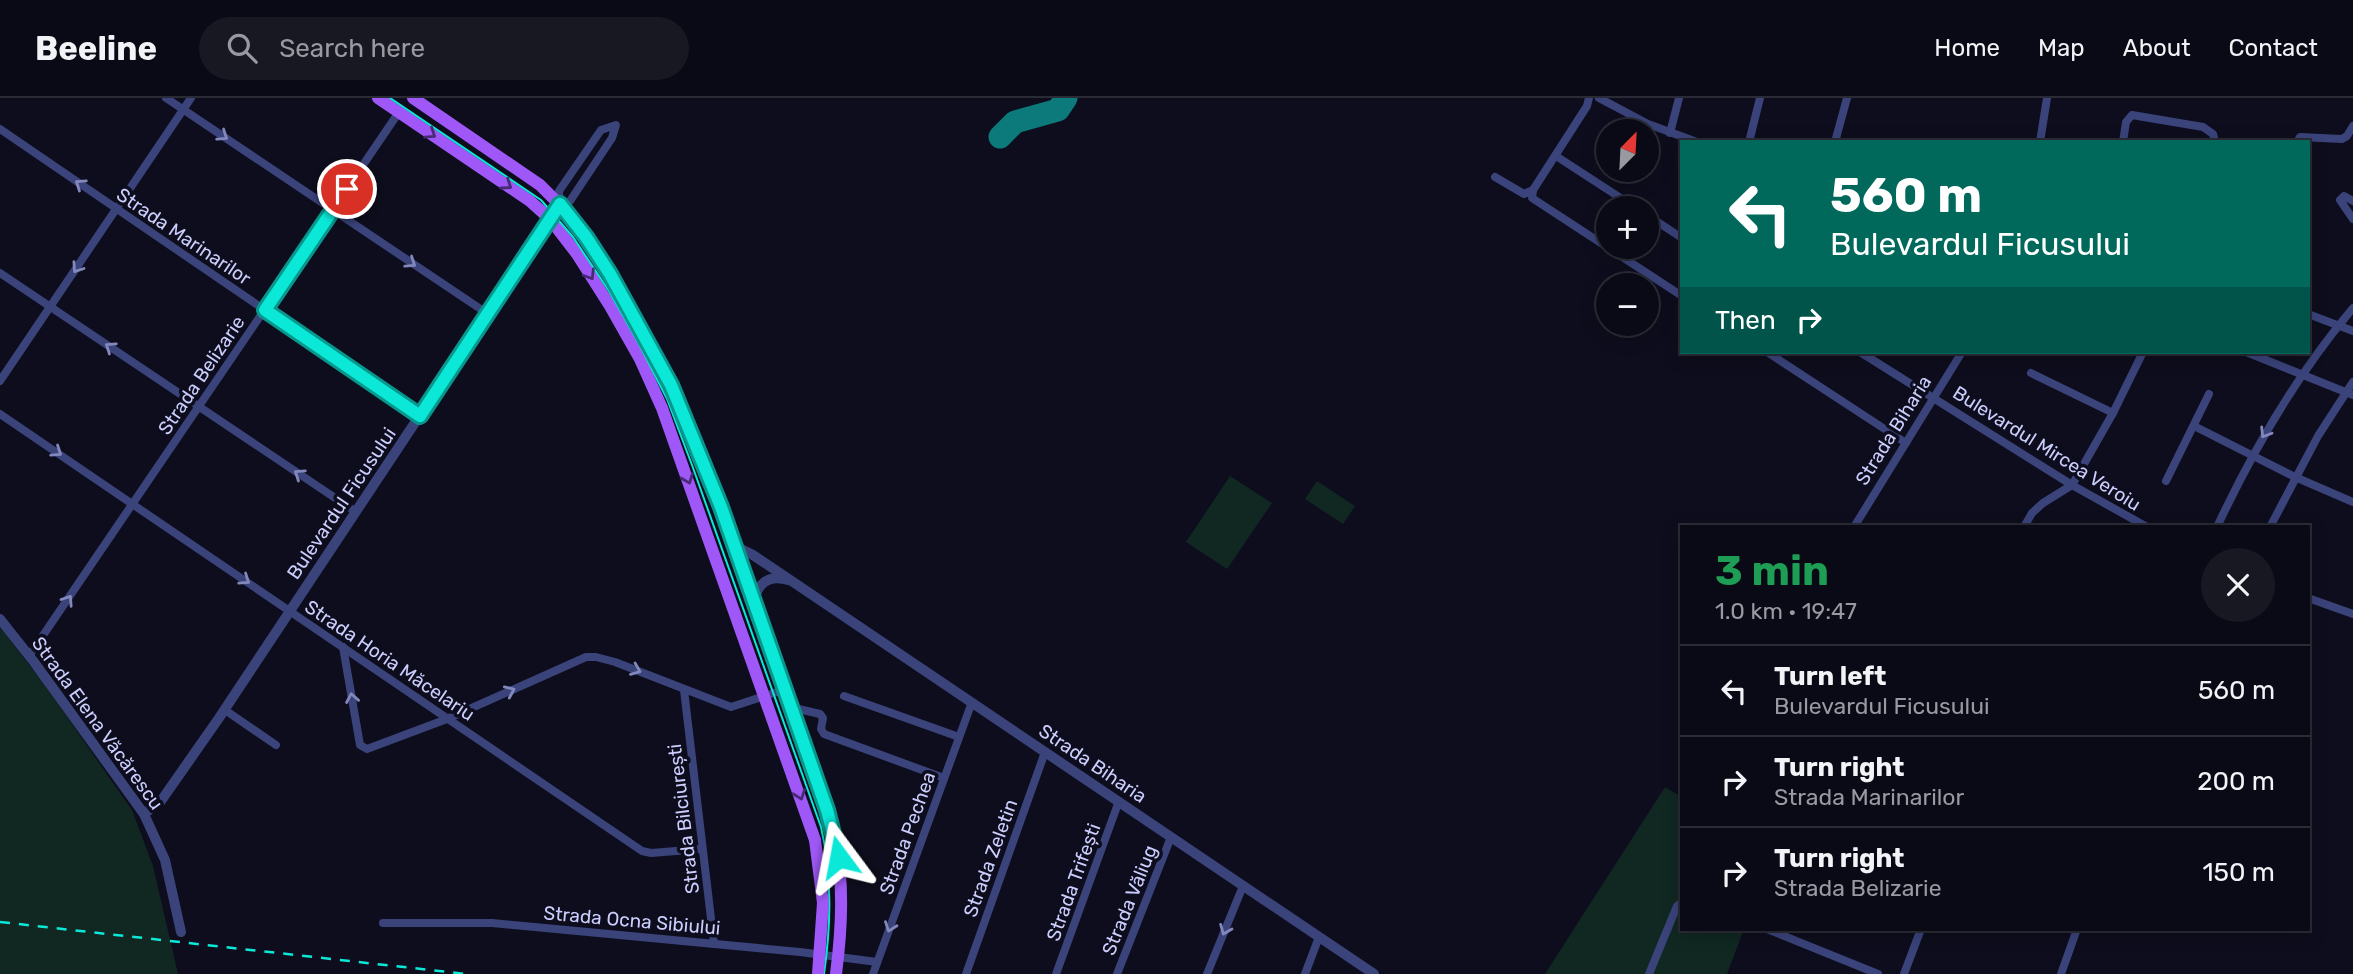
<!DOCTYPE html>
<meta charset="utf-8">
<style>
body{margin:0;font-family:Rubik,sans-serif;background:#181823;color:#f1f3f6;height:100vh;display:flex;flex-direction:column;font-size:26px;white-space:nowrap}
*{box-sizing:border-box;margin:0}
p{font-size:23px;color:#999aa1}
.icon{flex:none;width:38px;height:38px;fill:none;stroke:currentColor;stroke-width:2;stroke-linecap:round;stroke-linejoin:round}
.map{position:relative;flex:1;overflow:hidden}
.details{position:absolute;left:1680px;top:427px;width:630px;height:406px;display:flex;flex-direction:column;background:#0a0a16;border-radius:0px;box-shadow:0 4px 18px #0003,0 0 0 2px #2a2b35}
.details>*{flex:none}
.banner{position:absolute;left:1680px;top:42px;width:630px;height:214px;border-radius:0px;box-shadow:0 4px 18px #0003,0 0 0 2px #2a2b35;background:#00695c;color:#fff;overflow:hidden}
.needle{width:46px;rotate:24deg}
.tools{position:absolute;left:1596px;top:21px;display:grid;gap:14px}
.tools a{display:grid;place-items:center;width:63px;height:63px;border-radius:50%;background:#0a0a16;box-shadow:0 4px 18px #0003,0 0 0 2px #2a2b35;font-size:35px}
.pin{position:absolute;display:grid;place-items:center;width:60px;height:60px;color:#fff;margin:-30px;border:4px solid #fff;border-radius:50%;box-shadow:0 2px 7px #0007}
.me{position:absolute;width:77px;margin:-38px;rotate:347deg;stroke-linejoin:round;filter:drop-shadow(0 0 5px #0008)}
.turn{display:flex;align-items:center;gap:24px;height:147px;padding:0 35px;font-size:32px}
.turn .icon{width:91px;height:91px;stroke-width:2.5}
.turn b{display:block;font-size:49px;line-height:60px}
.then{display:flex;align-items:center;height:66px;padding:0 35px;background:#0003;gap:14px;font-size:26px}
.round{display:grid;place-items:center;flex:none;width:74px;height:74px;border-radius:37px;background:#181823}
.headline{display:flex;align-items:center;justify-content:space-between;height:119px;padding:0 35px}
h1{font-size:42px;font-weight:700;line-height:52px;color:#1e9e55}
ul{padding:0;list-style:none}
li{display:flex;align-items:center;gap:21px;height:91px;padding:0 35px;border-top:2px solid #2a2b35}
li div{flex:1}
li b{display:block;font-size:26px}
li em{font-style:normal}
header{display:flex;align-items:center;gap:42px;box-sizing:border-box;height:98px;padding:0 35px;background:#0a0a16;border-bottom:2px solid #2a2b35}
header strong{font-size:33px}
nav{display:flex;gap:38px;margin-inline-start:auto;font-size:24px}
.search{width:490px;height:63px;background:#181823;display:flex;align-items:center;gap:18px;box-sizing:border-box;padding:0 24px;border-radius:38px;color:#999aa1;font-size:26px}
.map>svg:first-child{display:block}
.green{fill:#102722}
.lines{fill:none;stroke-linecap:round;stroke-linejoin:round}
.taxiway{stroke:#0c7a7a;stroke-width:23}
.minor{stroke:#3a437a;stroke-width:8}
.tertiary{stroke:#3a437a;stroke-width:10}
.primary{stroke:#9f58f7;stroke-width:12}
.tram{stroke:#0be8d7;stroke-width:2}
.rail{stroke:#0be8d7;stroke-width:2.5;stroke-dasharray:10 9;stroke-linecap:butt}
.primary-bridge{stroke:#9f58f7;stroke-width:12}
.oneway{stroke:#472b74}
.oneway2{stroke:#8288bc}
.route-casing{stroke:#07978c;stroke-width:18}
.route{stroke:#0be8d7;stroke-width:12}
.labels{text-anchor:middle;stroke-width:7;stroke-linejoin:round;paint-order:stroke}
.street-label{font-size:19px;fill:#cbcefd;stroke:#0d0d1d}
</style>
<header>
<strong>Beeline</strong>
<div class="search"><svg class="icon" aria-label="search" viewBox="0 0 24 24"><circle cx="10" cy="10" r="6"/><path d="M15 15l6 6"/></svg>Search here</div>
<nav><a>Home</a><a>Map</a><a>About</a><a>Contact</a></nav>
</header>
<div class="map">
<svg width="2353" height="876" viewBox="0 0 2353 876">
<rect width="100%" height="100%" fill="#0d0d1d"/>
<g class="green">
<path d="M 1230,378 L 1272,405 L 1227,471 L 1186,444 Z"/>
<path d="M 1317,383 L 1355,408 L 1343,426 L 1305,401 Z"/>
<path d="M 0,529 L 44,586 L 132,712 L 153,768 L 178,876 L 0,876 Z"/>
<path d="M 1665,689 L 1682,699 L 1682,831 L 1744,831 L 1727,876 L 1545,876 Z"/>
</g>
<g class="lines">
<path class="taxiway" d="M 1000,39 L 1015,24 L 1058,12 L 1066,0"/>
<g class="minor">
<path d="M 166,0 L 488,216"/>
<path d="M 1599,0 L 1648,26 L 1697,44"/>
<path d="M 616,27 L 612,40 L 570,103 L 560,106 L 559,93 L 601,32 Z"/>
<path d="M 0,31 L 420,318"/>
<path d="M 1670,35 L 1679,0"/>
<path d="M 1749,44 L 1760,0"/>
<path d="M 1835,44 L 1847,0"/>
<path d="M 2040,44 L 2047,0"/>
<path d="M 2123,44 L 2126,24 L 2132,17 L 2203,29 L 2213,36 L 2215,44"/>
<path d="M 2297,44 L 2300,39 L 2342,41 L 2347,38 L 2353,28"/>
<path d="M 1556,58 L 1636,110"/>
<path d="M 1495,79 L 1524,96 L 1533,92 L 1587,8 L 1589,0"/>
<path d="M 1533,92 L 1532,100 L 1682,198"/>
<path d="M 2353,103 L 2344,98 L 2340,102 L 2353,121"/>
<path d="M 1647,117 L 1682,140"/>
<path d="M 0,175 L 356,414"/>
<path d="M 2308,216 L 2353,233"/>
<path d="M 1767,254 L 1906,345"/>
<path d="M 1860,254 L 2072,387 L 2147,429"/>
<path d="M 2246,254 L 2353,297"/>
<path d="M 2031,275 L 2113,315"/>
<path d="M 0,283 L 191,0"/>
<path d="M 0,316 L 642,753 L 651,755 L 701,751"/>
<path d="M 2194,328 L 2295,379 L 2353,404"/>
<path d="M 2166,383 L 2209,296"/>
<path d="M 1854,429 L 1962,254"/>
<path d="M 2024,429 L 2032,415 L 2043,405 L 2072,387 L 2113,315 L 2143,254"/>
<path d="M 2217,429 C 2254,350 2297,276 2353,210"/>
<path d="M 2270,429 L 2318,338 L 2353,284"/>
<path d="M 2308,500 L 2353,516"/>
<path d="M 343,549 L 360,647 L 367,651 L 447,621 L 586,559 L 596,559 L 615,564 L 731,609 L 783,592"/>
<path d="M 29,558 L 399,14"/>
<path d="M 684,592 L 714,846"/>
<path d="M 844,598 L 959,639"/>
<path d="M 790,609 L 820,616 L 823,620 L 821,631 L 824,636 L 944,680"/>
<path d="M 225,612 L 276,647"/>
<path d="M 383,825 L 492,825 L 800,854 L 877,864"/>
<path d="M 1767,831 L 1878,876"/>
<path d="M 873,876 L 972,604"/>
<path d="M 966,876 L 1045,654"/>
<path d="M 1056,876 L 1119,703"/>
<path d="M 1117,876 L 1171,739"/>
<path d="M 1207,876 L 1243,788"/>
<path d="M 1305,876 L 1319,839"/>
<path d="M 1649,876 L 1677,808 L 1682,804"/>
<path d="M 1904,876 L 1921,831"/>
<path d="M 2061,876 L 2077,831"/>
</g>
<g class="tertiary">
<path d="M 733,447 L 753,457 L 1374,876"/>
<path d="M 754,506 C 756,486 768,476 788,482"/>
<path d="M 0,521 L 34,564 L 144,716 L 165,762 L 181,834"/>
<path d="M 144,716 L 161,703 L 219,620 L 560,106"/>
</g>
<g class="primary">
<path d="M 378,0 L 530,103 L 550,121 L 577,156 L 610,208 L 640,261 L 662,310 L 815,742"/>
<path d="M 413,0 L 540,87 L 570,117 L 610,176 L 637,222 L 671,287 L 696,343 L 835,739"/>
</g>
<path class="tram" d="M 390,0 L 541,102 L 573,139 L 609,193 L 639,246 L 667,301 L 692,367 L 821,729 C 832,776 831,828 824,876"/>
<path class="rail" d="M 0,824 L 466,876"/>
<g class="primary-bridge">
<path d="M 835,739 C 844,785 842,829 836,876"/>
<path d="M 815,742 L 823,805 L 818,876"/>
</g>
</g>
<defs><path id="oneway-chevron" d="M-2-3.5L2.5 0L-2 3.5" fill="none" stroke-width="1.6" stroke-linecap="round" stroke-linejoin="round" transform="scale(1.75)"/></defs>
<g class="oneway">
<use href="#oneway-chevron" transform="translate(431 36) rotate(34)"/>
<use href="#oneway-chevron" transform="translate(507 87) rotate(35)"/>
<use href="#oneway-chevron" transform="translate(590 177) rotate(58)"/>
<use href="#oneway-chevron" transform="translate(688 381) rotate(69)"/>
<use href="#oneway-chevron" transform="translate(800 697) rotate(70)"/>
</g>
<g class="oneway2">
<use href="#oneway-chevron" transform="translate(223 38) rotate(34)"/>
<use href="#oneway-chevron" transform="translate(80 86) rotate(-146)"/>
<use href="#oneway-chevron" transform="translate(411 165) rotate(34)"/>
<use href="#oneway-chevron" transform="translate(77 170) rotate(124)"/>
<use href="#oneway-chevron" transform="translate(110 249) rotate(-146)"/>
<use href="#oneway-chevron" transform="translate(2265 335) rotate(122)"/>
<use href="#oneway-chevron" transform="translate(57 354) rotate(34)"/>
<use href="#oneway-chevron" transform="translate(299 376) rotate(-146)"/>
<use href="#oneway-chevron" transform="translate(245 482) rotate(34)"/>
<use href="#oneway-chevron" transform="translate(68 502) rotate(-56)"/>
<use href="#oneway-chevron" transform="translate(636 572) rotate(22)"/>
<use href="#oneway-chevron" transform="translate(510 593) rotate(-24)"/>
<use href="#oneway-chevron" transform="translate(352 600) rotate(-100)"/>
<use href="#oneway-chevron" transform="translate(890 829) rotate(110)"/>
<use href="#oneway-chevron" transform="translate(1225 832) rotate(112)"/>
</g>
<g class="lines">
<defs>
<path id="route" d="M 347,91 L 265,212 L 420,318 L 560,106 L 586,139 L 610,176 L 671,287 L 721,409 L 827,712 L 839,759"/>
</defs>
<use href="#route" class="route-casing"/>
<use href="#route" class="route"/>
</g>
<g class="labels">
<g class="street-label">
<text transform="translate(184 138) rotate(34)" y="7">Strada Marinarilor</text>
<text transform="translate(201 277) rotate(-56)" y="7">Strada Belizarie</text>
<text transform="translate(1893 332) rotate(-58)" y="7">Strada Biharia</text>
<text transform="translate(2047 350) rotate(32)" y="7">Bulevardul Mircea Veroiu</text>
<text transform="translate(341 405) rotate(-56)" y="7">Bulevardul Ficusului</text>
<text transform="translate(390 562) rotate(34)" y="7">Strada Horia Măcelariu</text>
<text transform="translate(98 625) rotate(54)" y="7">Strada Elena Văcărescu</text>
<text transform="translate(1093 665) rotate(34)" y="7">Strada Biharia</text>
<text transform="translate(683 721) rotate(-97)" y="7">Strada Bilciurești</text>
<text transform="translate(907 735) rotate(-70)" y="7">Strada Pechea</text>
<text transform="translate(990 760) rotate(-70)" y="7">Strada Zeletin</text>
<text transform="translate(1073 784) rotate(-70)" y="7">Strada Trifești</text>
<text transform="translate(1129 802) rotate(-68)" y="7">Strada Văliug</text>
<text transform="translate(632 822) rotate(5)" y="7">Strada Ocna Sibiului</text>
</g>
</g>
</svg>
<div class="tools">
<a><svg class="needle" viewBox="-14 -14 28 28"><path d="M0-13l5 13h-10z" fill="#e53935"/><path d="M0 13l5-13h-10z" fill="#999aa1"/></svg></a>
<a>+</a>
<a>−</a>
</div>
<div class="pin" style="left:347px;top:91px;background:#d93025"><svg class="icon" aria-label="arrive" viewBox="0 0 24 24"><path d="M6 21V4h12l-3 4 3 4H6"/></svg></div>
<svg class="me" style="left:839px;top:759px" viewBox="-20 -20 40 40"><path d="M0-17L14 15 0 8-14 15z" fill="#0be8d7" stroke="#fff" stroke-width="4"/></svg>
<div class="banner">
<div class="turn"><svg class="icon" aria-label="left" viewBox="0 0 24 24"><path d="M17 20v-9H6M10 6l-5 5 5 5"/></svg><div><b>560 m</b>Bulevardul Ficusului</div></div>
<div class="then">Then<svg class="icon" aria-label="right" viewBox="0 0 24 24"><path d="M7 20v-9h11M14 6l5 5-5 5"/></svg></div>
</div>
<section class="details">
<div class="headline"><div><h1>3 min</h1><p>1.0 km · 19:47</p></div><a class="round"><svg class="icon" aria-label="close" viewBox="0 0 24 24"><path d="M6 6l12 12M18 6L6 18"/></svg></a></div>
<ul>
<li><svg class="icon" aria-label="left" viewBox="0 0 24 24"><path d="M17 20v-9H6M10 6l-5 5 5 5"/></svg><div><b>Turn left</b><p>Bulevardul Ficusului</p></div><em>560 m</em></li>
<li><svg class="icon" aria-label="right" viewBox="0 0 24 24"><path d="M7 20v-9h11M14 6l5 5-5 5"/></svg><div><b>Turn right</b><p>Strada Marinarilor</p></div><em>200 m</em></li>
<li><svg class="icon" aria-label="right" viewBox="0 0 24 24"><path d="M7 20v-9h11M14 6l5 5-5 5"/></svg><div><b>Turn right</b><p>Strada Belizarie</p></div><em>150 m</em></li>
</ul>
</section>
</div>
